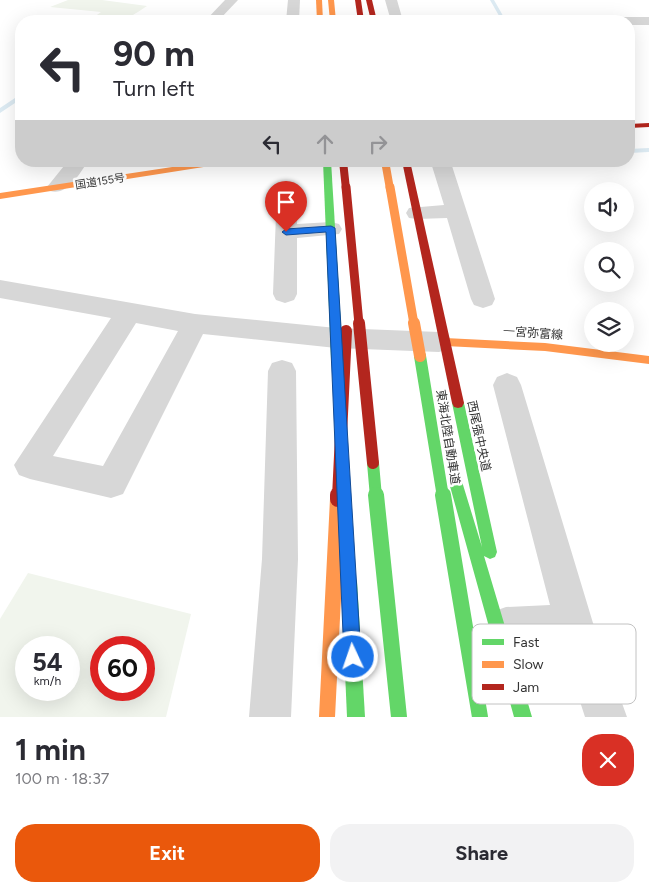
<!DOCTYPE html>
<meta charset="utf-8">
<style>
body{margin:0;font-family:Figtree,"Noto Sans JP",sans-serif;background:#f2f2f3;color:#2b2b33;height:100vh;display:flex;flex-direction:column;font-size:19px;white-space:nowrap}
*{box-sizing:border-box;margin:0}
p{font-size:16px;color:#7c7c81}
.icon{flex:none;width:28px;height:28px;fill:none;stroke:currentColor;stroke-width:2;stroke-linecap:round;stroke-linejoin:round}
.map{position:relative;height:717px;overflow:hidden}
.side{display:flex;flex-direction:column;background:#fff;flex:1}
.side>*{flex:none}
.top-card{position:absolute;left:15px;top:15px;width:620px;height:152px;border-radius:20px;box-shadow:0 5px 20px #0002;background:#fff;color:#2b2b33;overflow:hidden}
.fabs{position:absolute;left:584px;top:182px;display:grid;gap:10px}
.fabs a{display:grid;place-items:center;width:50px;height:50px;border-radius:50%;background:#fff;box-shadow:0 5px 20px #0002;font-size:25px}
.speed{position:absolute;left:15px;top:636px;display:flex;gap:10px;font-size:25px;font-weight:700;text-align:center}
.speed>*{display:grid;place-content:center;width:65px;height:65px;border-radius:50%;background:#fff;box-shadow:0 5px 20px #0002;line-height:1}
.speed small{font-size:12px;font-weight:400}
.speed .limit{border:8px solid #d22;background:#fff;color:#111}
.pin{position:absolute;display:grid;place-items:center;width:42px;height:42px;color:#fff;margin:-51px -21px;border-radius:50% 50% 50% 0;rotate:-45deg;box-shadow:0 0 5px #0007}
.pin .icon{rotate:45deg}
.me{position:absolute;width:55px;margin:-28px;rotate:357deg;stroke-linejoin:round;filter:drop-shadow(0 0 4px #0008)}
.turn{display:flex;align-items:center;gap:18px;height:105px;padding:0 15px;font-size:22px}
.turn .icon{width:65px;height:65px;stroke-width:2.5}
.turn b{display:block;font-size:35px;line-height:42px}
.lanes{display:flex;align-items:center;height:48px;padding:0 15px;background:#0003;justify-content:center;gap:25px;direction:ltr}
.lanes .off{opacity:.35}
.round{display:grid;place-items:center;flex:none;width:52px;height:52px;border-radius:20px;background:#f2f2f3}
.headline{display:flex;align-items:center;justify-content:space-between;height:85px;padding:0 15px}
h1{font-size:30px;font-weight:700;line-height:38px}
.action{display:flex;gap:10px;margin-top:auto;padding:10px 15px}
.action a{flex:1;height:58px;border-radius:20px;background:#ea580c;color:#fff;font-size:20px;font-weight:700;line-height:58px;text-align:center}
.action a+a{background:#f2f2f3;color:#2b2b33}
.map>svg:first-child{display:block}
.green{fill:#f1f5ed;fill-rule:evenodd}
.lines{fill:none;stroke-linecap:round;stroke-linejoin:round}
.stream{fill:#ddebf3;fill-rule:evenodd}
.street{fill:#d7d7d7;fill-rule:evenodd}
.fast{fill:#63d668;fill-rule:evenodd}
.slow{fill:#ff974d;fill-rule:evenodd}
.jam{fill:#b3261e;fill-rule:evenodd}
.fast-bridge-far1{stroke:#63d668;stroke-width:12}
.fast-bridge{stroke:#63d668;stroke-width:16}
.slow-bridge-far3{stroke:#ff974d;stroke-width:8}
.slow-bridge-far2{stroke:#ff974d;stroke-width:9}
.slow-bridge-far1{stroke:#ff974d;stroke-width:12}
.slow-bridge{stroke:#ff974d;stroke-width:16}
.jam-bridge-far3{stroke:#b3261e;stroke-width:8}
.jam-bridge-far2{stroke:#b3261e;stroke-width:9}
.jam-bridge-far1{stroke:#b3261e;stroke-width:12}
.jam-bridge{stroke:#b3261e;stroke-width:16}
.route{fill:#1a73e8;stroke:#114b97}
.labels{text-anchor:middle;stroke-width:5;stroke-linejoin:round;paint-order:stroke}
.far-street-label{font-size:11px;fill:#333;stroke:#fff}
.street-label{font-size:12px;fill:#333;stroke:#fff}
.key{fill:#fff;stroke:#c2c2c2;stroke-width:1}
.key-label{font-size:14px;fill:#333}
</style>
<div class="map">
<svg width="649" height="717" viewBox="0 0 649 717">
<rect width="100%" height="100%" fill="#fff"/>
<g class="green">
<path d="M 68,0 L 102,0 L 147,6 C 123,22 119,24 90,20 L 101,12 L 50,7 Z"/>
<path d="M 28,573 L 191,614 L 166,717 L 0,717 L 0,619 ZM 26,648 L 69,648 L 69,690 L 26,690 ZM 101,648 L 144,648 L 144,690 L 101,690 Z"/>
</g>
<g class="lines">
<g class="stream">
<path d="M 490,0 L 494,0 L 506,21 L 502,21 Z"/>
<path d="M 21,94 L 21,99 L 0,113 L 0,108 Z"/>
<path d="M 649,148 L 649,152 L 629,153 L 629,149 Z"/>
</g>
<g class="street">
<path d="M 225,0 L 238,0 L 218,21 L 205,21 Z"/>
<path d="M 288,0 L 300,0 L 299,21 L 286,21 Z"/>
<path d="M 385,0 L 397,0 L 403,21 L 391,21 Z"/>
<path d="M 595,17 L 649,17 L 649,25 L 629,25 L 629,21 L 588,21 Z"/>
<path d="M 68,161 L 88,161 C 79,175 67,196 50,191 L 47,187 Z"/>
<path d="M 438,161 L 449,162 L 452,166 L 495,299 L 492,305 L 483,308 L 474,305 L 471,299 L 447,218 L 417,219 L 409,218 L 406,213 L 409,208 L 444,205 L 432,166 Z"/>
<path d="M 287,182 L 294,184 L 297,188 L 297,224 L 331,222 L 339,224 L 342,229 L 339,234 L 297,238 L 297,294 L 294,300 L 285,303 L 276,300 L 273,294 L 277,188 L 280,184 Z"/>
<path d="M 0,280 L 195,314 L 336,328 L 439,332 L 448,335 L 452,342 L 448,349 L 439,352 L 336,348 L 203,334 L 123,494 L 111,498 L 30,479 L 19,475 L 14,465 L 111,318 L 0,298 ZM 136,323 L 178,331 L 103,466 L 53,456 Z"/>
<path d="M 282,360 L 292,363 L 296,371 L 298,559 L 291,717 L 249,717 L 262,559 L 268,371 L 272,363 Z"/>
<path d="M 507,373 L 517,377 L 521,385 L 593,623 L 627,717 L 585,717 L 561,643 L 506,645 L 492,640 L 487,626 L 492,612 L 506,607 L 550,605 L 493,385 L 497,377 Z"/>
</g>
<g class="fast">
<path d="M 323,161 L 331,161 L 343,358 L 341,361 L 333,361 L 331,358 Z"/>
<path d="M 458,398 L 462,399 L 464,403 L 497,552 L 495,557 L 490,559 L 484,556 L 532,717 L 514,717 L 448,479 L 450,475 L 455,473 L 460,475 L 482,547 L 452,403 L 454,399 Z"/>
<path d="M 349,573 L 354,576 L 357,581 L 365,717 L 347,717 L 341,581 L 344,576 Z"/>
</g>
<g class="slow">
<path d="M 316,0 L 322,0 L 323,21 L 317,21 Z"/>
<path d="M 328,0 L 334,0 L 336,21 L 330,21 Z"/>
<path d="M 212,161 L 233,161 L 229,163 L 0,199 L 0,193 Z"/>
<path d="M 445,338 L 545,343 L 649,356 L 649,364 L 545,351 L 445,346 L 440,342 Z"/>
</g>
<g class="jam">
<path d="M 355,0 L 361,0 L 364,21 L 358,21 Z"/>
<path d="M 366,0 L 372,0 L 377,21 L 371,21 Z"/>
<path d="M 649,123 L 649,127 L 629,128 L 629,124 Z"/>
<path d="M 402,161 L 410,161 L 464,403 L 462,407 L 458,408 L 454,407 L 452,403 Z"/>
</g>
<g class="fast-bridge-far1">
<path d="M 420,356 L 443,497"/>
<path d="M 373,463 L 376,497"/>
</g>
<g class="fast-bridge">
<path d="M 376,495 L 399,717"/>
<path d="M 443,495 L 480,717"/>
</g>
<path class="slow-bridge-far3" d="M 385,161 L 390,189"/>
<path class="slow-bridge-far2" d="M 390,187 L 414,324"/>
<path class="slow-bridge-far1" d="M 414,323 L 420,356"/>
<path class="slow-bridge" d="M 327,717 L 338,499"/>
<path class="jam-bridge-far3" d="M 343,161 L 346,189"/>
<path class="jam-bridge-far2" d="M 346,187 L 359,324"/>
<g class="jam-bridge-far1">
<path d="M 359,323 L 373,463"/>
<path d="M 338,497 L 346,331"/>
</g>
<path class="jam-bridge" d="M 338,499 L 338,495"/>
</g>
<path class="route" d="M 331,226 L 335,228 L 361,657 L 359,663 L 353,666 L 347,663 L 344,657 L 326,232 L 286,235 L 282,232 L 286,229 Z"/>
<g class="labels">
<g class="far-street-label">
<text transform="translate(100 181) rotate(-9)" y="4">国道155号</text>
</g>
<g class="street-label">
<text transform="translate(533 333) rotate(4)" y="4">一宮弥富線</text>
<text transform="translate(479 436) rotate(78)" y="4">西尾張中央道</text>
<text transform="translate(448 437) rotate(81)" y="4">東海北陸自動車道</text>
</g>
</g>
<rect x="472" y="624" width="164" height="80" rx="8" class="key"/>
<rect x="482" y="639" width="22" height="6" fill="#63d668"/>
<rect x="482" y="661" width="22" height="7" fill="#ff974d"/>
<rect x="482" y="684" width="22" height="6" fill="#b3261e"/>
<g class="key-label">
<text x="513" y="647">Fast</text>
<text x="513" y="669">Slow</text>
<text x="513" y="692">Jam</text>
</g>
</svg>
<div class="fabs">
<a><svg class="icon" aria-label="sound" viewBox="0 0 24 24"><path d="M4 9h4l5-4v14l-5-4H4zM17 9q2 3 0 6"/></svg></a>
<a><svg class="icon" aria-label="search" viewBox="0 0 24 24"><circle cx="10" cy="10" r="6"/><path d="M15 15l6 6"/></svg></a>
<a><svg class="icon" aria-label="layers" viewBox="0 0 24 24"><path d="M12 4l9 5-9 5-9-5zM3 14l9 5 9-5"/></svg></a>
</div>
<div class="speed"><div>54<small>km/h</small></div><div class="limit">60</div></div>
<div class="pin" style="left:286px;top:232px;background:#d93025"><svg class="icon" aria-label="arrive" viewBox="0 0 24 24"><path d="M6 21V4h12l-3 4 3 4H6"/></svg></div>
<svg class="me" style="left:353px;top:657px" viewBox="-20 -20 40 40"><circle r="17" fill="#1a73e8" stroke="#fff" stroke-width="3"/><path d="M0-11L8 9 0 5-8 9z" fill="#fff"/></svg>
<div class="top-card">
<div class="turn"><svg class="icon" aria-label="left" viewBox="0 0 24 24"><path d="M17 20v-9H6M10 6l-5 5 5 5"/></svg><div><b>90 m</b>Turn left</div></div>
<div class="lanes"><svg class="icon" aria-label="left" viewBox="0 0 24 24"><path d="M17 20v-9H6M10 6l-5 5 5 5"/></svg><svg class="icon off" aria-label="ahead" viewBox="0 0 24 24"><path d="M12 20V5M6 11l6-6 6 6"/></svg><svg class="icon off" aria-label="right" viewBox="0 0 24 24"><path d="M7 20v-9h11M14 6l5 5-5 5"/></svg></div>
</div>
</div>
<section class="side">
<div class="headline"><div><h1>1 min</h1><p>100 m · 18:37</p></div><a class="round" style="background:#d93025;color:#fff"><svg class="icon" aria-label="close" viewBox="0 0 24 24"><path d="M6 6l12 12M18 6L6 18"/></svg></a></div>
<div class="action"><a>Exit</a><a>Share</a></div>
</section>
